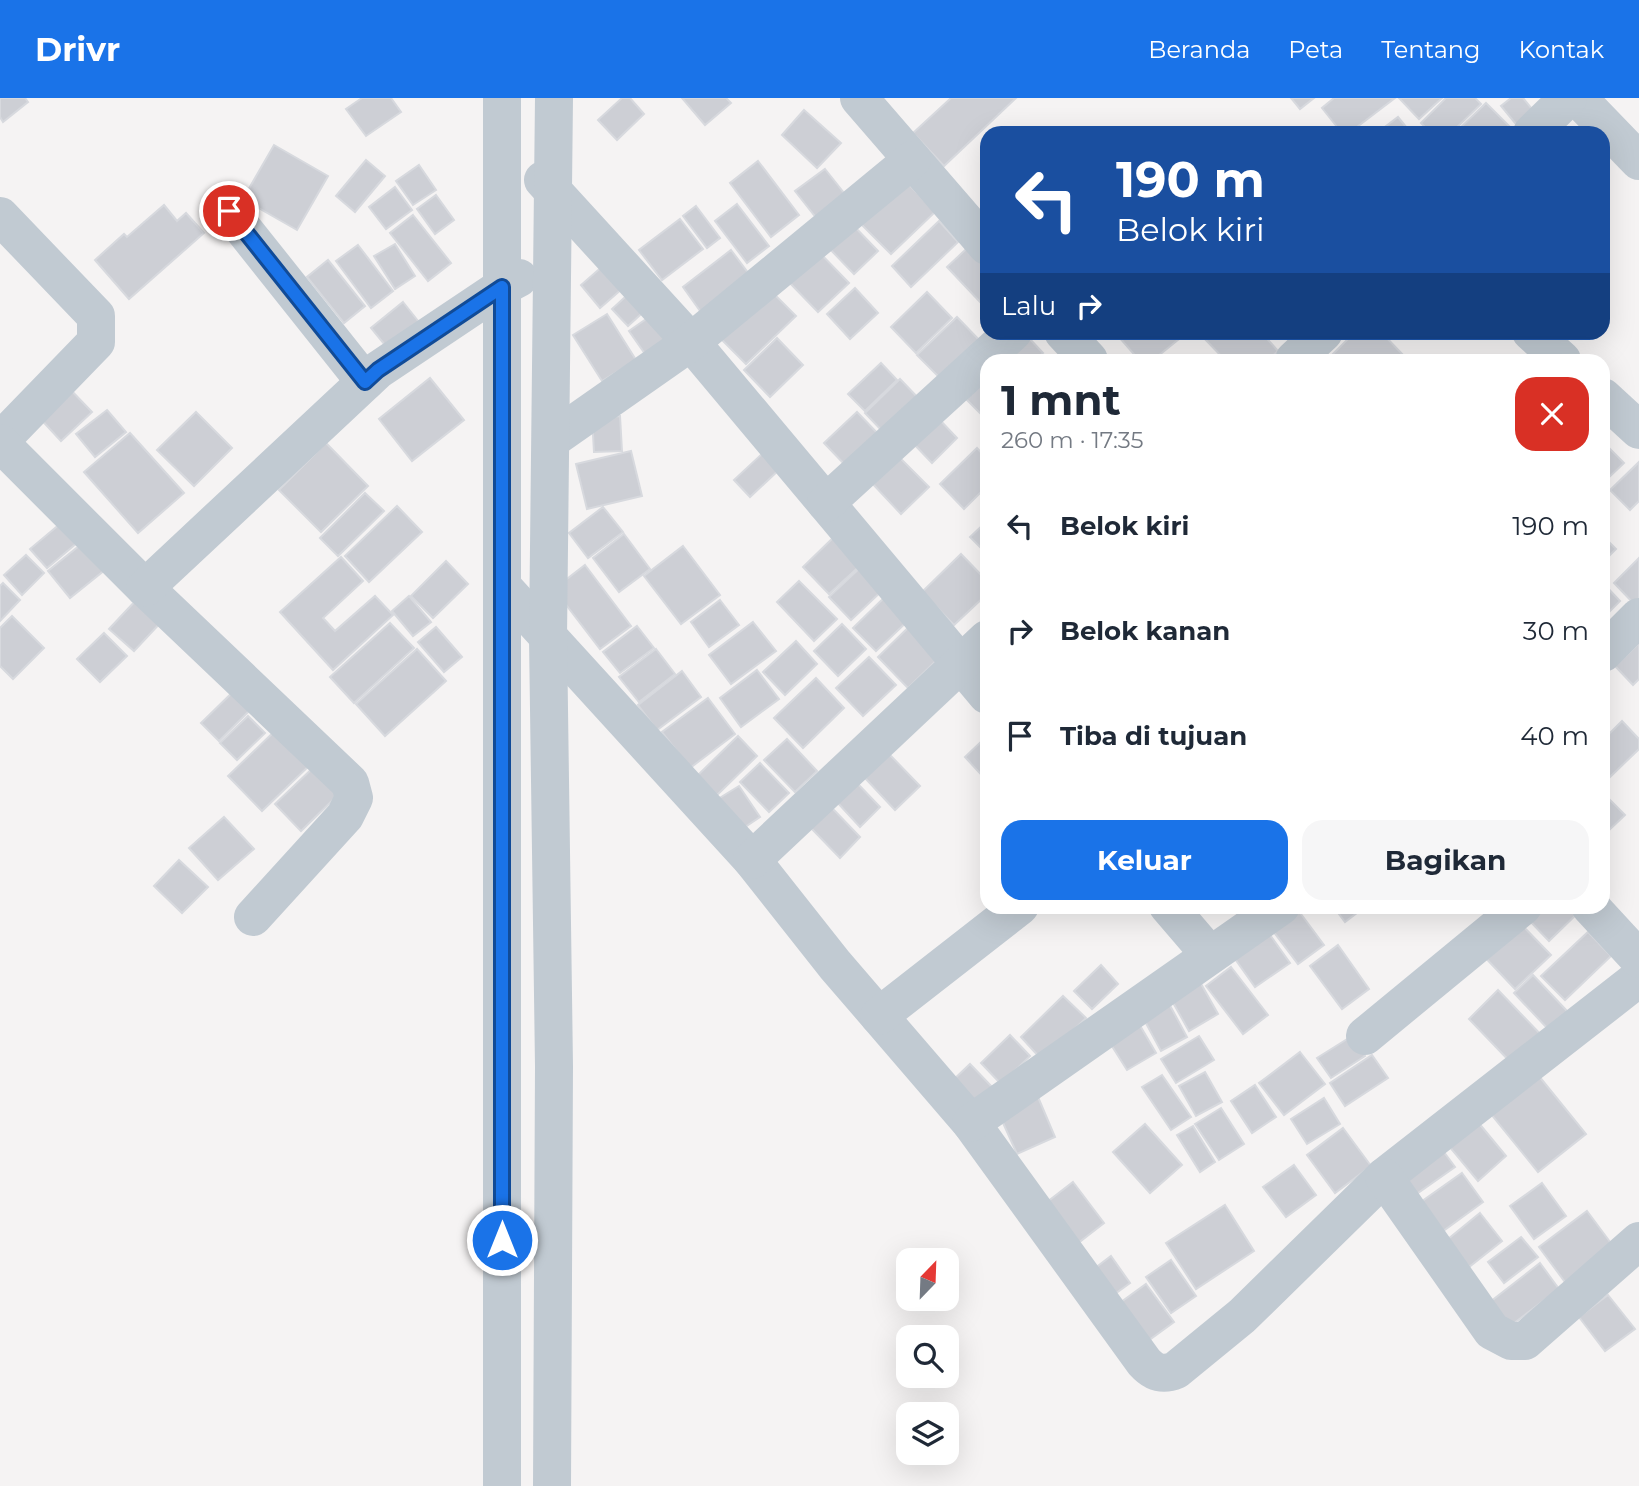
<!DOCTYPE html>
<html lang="id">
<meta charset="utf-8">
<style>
body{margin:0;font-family:Montserrat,sans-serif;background:#f6f6f7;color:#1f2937;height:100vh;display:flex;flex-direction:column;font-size:26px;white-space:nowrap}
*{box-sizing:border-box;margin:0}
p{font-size:23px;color:#747a83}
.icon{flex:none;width:38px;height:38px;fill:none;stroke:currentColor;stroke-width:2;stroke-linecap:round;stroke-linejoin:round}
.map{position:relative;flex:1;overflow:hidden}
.details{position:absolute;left:980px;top:256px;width:630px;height:560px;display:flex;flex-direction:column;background:#fff;border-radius:21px;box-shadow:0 7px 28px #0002}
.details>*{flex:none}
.guide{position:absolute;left:980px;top:28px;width:630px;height:214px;border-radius:21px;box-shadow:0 7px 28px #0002;background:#1a4fa0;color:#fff;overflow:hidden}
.needle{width:46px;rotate:23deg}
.fabs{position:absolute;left:896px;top:1150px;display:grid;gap:14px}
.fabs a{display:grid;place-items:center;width:63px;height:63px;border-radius:14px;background:#fff;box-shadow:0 7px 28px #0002;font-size:35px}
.pin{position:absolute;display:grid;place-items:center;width:60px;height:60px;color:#fff;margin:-30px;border:4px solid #fff;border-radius:50%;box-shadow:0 2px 7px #0007}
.me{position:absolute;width:77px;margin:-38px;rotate:0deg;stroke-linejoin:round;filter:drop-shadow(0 0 5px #0008)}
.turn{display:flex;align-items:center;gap:24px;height:147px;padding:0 21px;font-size:32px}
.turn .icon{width:91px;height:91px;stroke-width:2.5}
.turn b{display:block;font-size:49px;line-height:60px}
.then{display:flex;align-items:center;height:66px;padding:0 21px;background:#0003;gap:14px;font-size:26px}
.round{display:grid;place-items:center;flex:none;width:74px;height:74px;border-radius:21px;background:#f6f6f7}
.head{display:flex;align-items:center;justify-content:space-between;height:119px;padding:0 21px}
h1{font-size:42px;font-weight:700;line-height:52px}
.cta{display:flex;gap:14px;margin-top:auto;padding:14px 21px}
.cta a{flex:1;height:80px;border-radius:21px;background:#1a73e8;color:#fff;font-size:28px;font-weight:700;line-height:80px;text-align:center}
.cta a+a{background:#f6f6f7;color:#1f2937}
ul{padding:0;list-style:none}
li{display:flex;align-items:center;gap:21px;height:105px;padding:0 21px}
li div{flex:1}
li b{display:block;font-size:26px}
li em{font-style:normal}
header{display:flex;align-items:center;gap:42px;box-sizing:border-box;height:98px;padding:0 35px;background:#1a73e8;color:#fff}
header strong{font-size:33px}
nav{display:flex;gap:38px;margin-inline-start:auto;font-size:24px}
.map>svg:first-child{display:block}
.building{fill:#cdcfd5;stroke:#d7d9de;stroke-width:2}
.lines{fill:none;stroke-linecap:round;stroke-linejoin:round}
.minor{stroke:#c1cad2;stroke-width:38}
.route-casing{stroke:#114b97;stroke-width:18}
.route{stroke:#1a73e8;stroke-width:12}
</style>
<header>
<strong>Drivr</strong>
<nav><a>Beranda</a><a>Peta</a><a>Tentang</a><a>Kontak</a></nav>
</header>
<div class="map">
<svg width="1639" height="1388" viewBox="0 0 1639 1388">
<rect width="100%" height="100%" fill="#f5f3f3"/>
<g class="building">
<path d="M 0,0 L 25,0 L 28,4 L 3,24 L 0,19 Z"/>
<path d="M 362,0 L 391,0 L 401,14 L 366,38 L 346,11 Z"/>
<path d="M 622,0 L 630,0 L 644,16 L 617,42 L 598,22 Z"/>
<path d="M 682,0 L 726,0 L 731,5 L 705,27 Z"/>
<path d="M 951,0 L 1016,0 L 944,68 L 913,35 Z"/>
<path d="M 1291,0 L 1314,0 L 1300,11 Z"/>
<path d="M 1334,0 L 1395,0 L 1349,35 L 1342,35 L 1322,10 Z"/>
<path d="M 1399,0 L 1442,0 L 1419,21 Z"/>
<path d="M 1446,0 L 1475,0 L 1481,6 L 1451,35 L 1431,35 L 1421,25 Z"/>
<path d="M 1511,0 L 1523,0 L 1537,17 L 1520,31 L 1501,8 Z"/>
<path d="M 1486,5 L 1511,30 L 1506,35 L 1455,35 Z"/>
<path d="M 804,12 L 841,45 L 817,70 L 782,37 Z"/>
<path d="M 1398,19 L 1411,35 L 1377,35 Z"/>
<path d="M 274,47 L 328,78 L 297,132 L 243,101 Z"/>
<path d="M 366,62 L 385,78 L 355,114 L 336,98 Z"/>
<path d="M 758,63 L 799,117 L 771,139 L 730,85 Z"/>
<path d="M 419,67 L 436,92 L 413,107 L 396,83 Z"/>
<path d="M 825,71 L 848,100 L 818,122 L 795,93 Z"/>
<path d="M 900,77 L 935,114 L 891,156 L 855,120 Z"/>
<path d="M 395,89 L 412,112 L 386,131 L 369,109 Z"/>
<path d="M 436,97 L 454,122 L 435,136 L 417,111 Z"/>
<path d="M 737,106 L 769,148 L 747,165 L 715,123 Z"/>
<path d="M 164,107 L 177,123 L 186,115 L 204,135 L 129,201 L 95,162 L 124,136 L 127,139 Z"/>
<path d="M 696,108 L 720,140 L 707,150 L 683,118 Z"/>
<path d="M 413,117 L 451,165 L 428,183 L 390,135 Z"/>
<path d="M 680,121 L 703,151 L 662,182 L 639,152 Z"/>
<path d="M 849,123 L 878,153 L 854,176 L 825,146 Z"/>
<path d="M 939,123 L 958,144 L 911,189 L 892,168 Z"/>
<path d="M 977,141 L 987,152 L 987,201 L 982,206 L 947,169 Z"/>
<path d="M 395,146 L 415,178 L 395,191 L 374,158 Z"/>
<path d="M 358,147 L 393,193 L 371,210 L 336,163 Z"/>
<path d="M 815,150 L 849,185 L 818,214 L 785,180 Z"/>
<path d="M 731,152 L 752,180 L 703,217 L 683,189 Z"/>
<path d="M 611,161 L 630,184 L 600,210 L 581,187 Z"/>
<path d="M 328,162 L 365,208 L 344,225 L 307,179 Z"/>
<path d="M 635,190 L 651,207 L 628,228 L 612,211 Z"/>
<path d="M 855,190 L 878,215 L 850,241 L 827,216 Z"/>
<path d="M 770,192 L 796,218 L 746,266 L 720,240 Z"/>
<path d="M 927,194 L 952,220 L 916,255 L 891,229 Z"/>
<path d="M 403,204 L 426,233 L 394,258 L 371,230 Z"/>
<path d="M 655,215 L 674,241 L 648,260 L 629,233 Z"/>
<path d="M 607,216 L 636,262 L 602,283 L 573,237 Z"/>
<path d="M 957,219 L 984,247 L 945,285 L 917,257 Z"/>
<path d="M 1124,234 L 1182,234 L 1184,237 L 1153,262 L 1139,262 L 1119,239 Z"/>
<path d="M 1261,234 L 1278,253 L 1268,262 L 1225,262 L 1199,235 Z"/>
<path d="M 1355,234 L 1381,234 L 1407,261 L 1336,262 L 1331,258 Z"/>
<path d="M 1028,239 L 1043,255 L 1035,262 L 1008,262 Z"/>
<path d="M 777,240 L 803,267 L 770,299 L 744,272 Z"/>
<path d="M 881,265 L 897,282 L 865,313 L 848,296 Z"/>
<path d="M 987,273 L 987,322 L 962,297 Z"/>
<path d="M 430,280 L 464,322 L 412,363 L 379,321 Z"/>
<path d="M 900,281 L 923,305 L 888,339 L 865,315 Z"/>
<path d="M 65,286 L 92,314 L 61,343 L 35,315 Z"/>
<path d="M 107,312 L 126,334 L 95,359 L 76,336 Z"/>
<path d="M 196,314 L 232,350 L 194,388 L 157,352 Z"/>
<path d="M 857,314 L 883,341 L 850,372 L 824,345 Z"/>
<path d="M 620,318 L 622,353 L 594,354 L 592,319 Z"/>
<path d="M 937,319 L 957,340 L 932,365 L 911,343 Z"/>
<path d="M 130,335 L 184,395 L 138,435 L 84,374 Z"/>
<path d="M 1603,344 L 1624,365 L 1603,385 Z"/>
<path d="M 326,345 L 368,388 L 321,434 L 279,392 Z"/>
<path d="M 977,350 L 987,361 L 987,388 L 964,411 L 940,386 Z"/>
<path d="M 631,353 L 642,398 L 587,411 L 576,366 Z"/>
<path d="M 764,354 L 780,371 L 750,399 L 734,382 Z"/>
<path d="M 897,357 L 929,389 L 901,416 L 870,383 Z"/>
<path d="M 1639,364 L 1639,403 L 1630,412 L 1610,392 Z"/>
<path d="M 365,395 L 384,413 L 338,458 L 320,440 Z"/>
<path d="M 397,408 L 422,434 L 369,484 L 345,458 Z"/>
<path d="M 603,409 L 623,434 L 588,460 L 569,435 Z"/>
<path d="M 66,421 L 83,440 L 47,470 L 30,451 Z"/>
<path d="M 987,423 L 987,456 L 970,439 Z"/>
<path d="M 624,436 L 650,471 L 619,494 L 593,460 Z"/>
<path d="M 836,437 L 863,465 L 829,496 L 803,469 Z"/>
<path d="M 1603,438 L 1616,451 L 1603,464 Z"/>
<path d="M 84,444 L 106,471 L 70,500 L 48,473 Z"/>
<path d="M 683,448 L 720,497 L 681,526 L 644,478 Z"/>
<path d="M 961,456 L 987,483 L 987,496 L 954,527 L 922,494 Z"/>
<path d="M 26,457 L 44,475 L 22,497 L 4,477 Z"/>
<path d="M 341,459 L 363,483 L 323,520 L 335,533 L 375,498 L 393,517 L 333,572 L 280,514 Z"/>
<path d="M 1639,460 L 1639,511 L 1614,485 Z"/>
<path d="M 446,463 L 468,486 L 433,520 L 411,498 Z"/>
<path d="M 585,467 L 631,528 L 600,551 L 554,491 Z"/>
<path d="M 863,467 L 885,490 L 851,522 L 829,499 Z"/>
<path d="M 799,483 L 837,521 L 814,543 L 777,504 Z"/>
<path d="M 3,485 L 20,502 L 0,523 L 0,488 Z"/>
<path d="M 1603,485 L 1620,503 L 1603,520 Z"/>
<path d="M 889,495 L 912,519 L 876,553 L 853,530 Z"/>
<path d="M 140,498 L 164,521 L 134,553 L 109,531 Z"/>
<path d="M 409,498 L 431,524 L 413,538 L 392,513 Z"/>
<path d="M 720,502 L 739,527 L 709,549 L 691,524 Z"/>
<path d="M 12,518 L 44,550 L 13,581 L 0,568 L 0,530 Z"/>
<path d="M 753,524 L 776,553 L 731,586 L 709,557 Z"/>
<path d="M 390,525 L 414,550 L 354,605 L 330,579 Z"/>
<path d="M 913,525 L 943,556 L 908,590 L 878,559 Z"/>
<path d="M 842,526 L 866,551 L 838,578 L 814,553 Z"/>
<path d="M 637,528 L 654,550 L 620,575 L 603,554 Z"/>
<path d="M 436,529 L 462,559 L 444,574 L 418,544 Z"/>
<path d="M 104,535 L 127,558 L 100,584 L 77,561 Z"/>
<path d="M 796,543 L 817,566 L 785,597 L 763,574 Z"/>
<path d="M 1639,545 L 1639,581 L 1633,587 L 1615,568 Z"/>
<path d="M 417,551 L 446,583 L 385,638 L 356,606 Z"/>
<path d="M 656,551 L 675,576 L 639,604 L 619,579 Z"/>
<path d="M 869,559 L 896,587 L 863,618 L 836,590 Z"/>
<path d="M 757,572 L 779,601 L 741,629 L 720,600 Z"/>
<path d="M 682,573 L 701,599 L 657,632 L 638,607 Z"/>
<path d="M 816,580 L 844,610 L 803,650 L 774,620 Z"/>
<path d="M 238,589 L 256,606 L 219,643 L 201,625 Z"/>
<path d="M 708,600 L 735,636 L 690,670 L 662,634 Z"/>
<path d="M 248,618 L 265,635 L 237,662 L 220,645 Z"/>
<path d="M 1622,623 L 1639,641 L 1639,651 L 1610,679 L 1603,672 L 1603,642 Z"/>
<path d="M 279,629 L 313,664 L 262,713 L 228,678 Z"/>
<path d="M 738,638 L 757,658 L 717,697 L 698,677 Z"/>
<path d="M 987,638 L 987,683 L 965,659 Z"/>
<path d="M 787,641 L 817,673 L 795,694 L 764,662 Z"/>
<path d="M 889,656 L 920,688 L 895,712 L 865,680 Z"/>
<path d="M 760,665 L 789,695 L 769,714 L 740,684 Z"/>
<path d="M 315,668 L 341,694 L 301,733 L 275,706 Z"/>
<path d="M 856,684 L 880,709 L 860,729 L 836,703 Z"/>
<path d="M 739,688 L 760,719 L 739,733 L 718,701 Z"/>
<path d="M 1603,695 L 1625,717 L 1603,738 Z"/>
<path d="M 832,710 L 860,739 L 840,760 L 811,730 Z"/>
<path d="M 224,719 L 254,751 L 218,782 L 189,750 Z"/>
<path d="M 179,762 L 208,789 L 182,815 L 154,788 Z"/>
<path d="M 1295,808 L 1324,847 L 1298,866 L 1267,825 Z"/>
<path d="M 1333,808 L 1366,808 L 1345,824 Z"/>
<path d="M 1536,808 L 1585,808 L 1549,843 L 1526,819 Z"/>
<path d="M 1514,819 L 1551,857 L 1515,891 L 1479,853 Z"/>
<path d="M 1263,827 L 1290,865 L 1255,889 L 1228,851 Z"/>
<path d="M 1588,834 L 1611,858 L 1565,902 L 1541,878 Z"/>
<path d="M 1338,847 L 1369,891 L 1342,911 L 1310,868 Z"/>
<path d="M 1101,867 L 1118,886 L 1092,911 L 1074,893 Z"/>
<path d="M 1231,869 L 1268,917 L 1243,936 L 1206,888 Z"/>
<path d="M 1533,877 L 1568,914 L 1549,932 L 1514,895 Z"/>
<path d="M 1200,884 L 1218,916 L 1189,933 L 1171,901 Z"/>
<path d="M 1498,892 L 1547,943 L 1518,972 L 1469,921 Z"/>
<path d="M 1063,898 L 1086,920 L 1042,962 L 1021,939 Z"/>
<path d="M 1167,902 L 1187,939 L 1161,953 L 1141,916 Z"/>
<path d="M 1135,919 L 1156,955 L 1127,972 L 1105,937 Z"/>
<path d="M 1010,937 L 1030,958 L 1001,986 L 981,965 Z"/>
<path d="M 1199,938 L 1214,962 L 1176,985 L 1161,961 Z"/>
<path d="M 1352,938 L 1365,958 L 1331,980 L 1317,960 Z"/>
<path d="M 1300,954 L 1325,986 L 1284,1017 L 1259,985 Z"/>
<path d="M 1372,957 L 1388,980 L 1345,1008 L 1330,985 Z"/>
<path d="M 970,966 L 994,991 L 973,1011 L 949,986 Z"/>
<path d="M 1534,972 L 1586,1036 L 1538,1074 L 1486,1010 Z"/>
<path d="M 1205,974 L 1222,1004 L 1196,1018 L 1179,988 Z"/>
<path d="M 1162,977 L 1191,1019 L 1171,1032 L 1142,989 Z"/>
<path d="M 1255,987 L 1276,1019 L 1252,1035 L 1231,1003 Z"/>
<path d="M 1038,999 L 1055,1039 L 1017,1056 L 999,1016 Z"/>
<path d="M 1324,1000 L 1340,1026 L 1307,1046 L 1291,1021 Z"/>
<path d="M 1221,1010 L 1244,1046 L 1219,1062 L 1195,1026 Z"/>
<path d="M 1477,1023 L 1506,1058 L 1478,1083 L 1448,1047 Z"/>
<path d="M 1145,1026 L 1182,1067 L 1150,1095 L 1113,1054 Z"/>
<path d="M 1193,1028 L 1215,1064 L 1200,1074 L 1177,1037 Z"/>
<path d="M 1343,1030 L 1371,1068 L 1335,1095 L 1307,1057 Z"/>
<path d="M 1435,1042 L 1455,1069 L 1415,1097 L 1396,1071 Z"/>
<path d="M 1294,1067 L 1316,1097 L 1286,1119 L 1263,1089 Z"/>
<path d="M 1462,1075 L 1483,1104 L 1439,1136 L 1418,1106 Z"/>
<path d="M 1073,1084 L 1104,1125 L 1073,1149 L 1042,1108 Z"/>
<path d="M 1542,1085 L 1566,1118 L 1534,1141 L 1510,1108 Z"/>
<path d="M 1225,1107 L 1254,1153 L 1196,1191 L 1166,1145 Z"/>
<path d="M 1587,1113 L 1613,1148 L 1565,1184 L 1539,1149 Z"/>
<path d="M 1480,1115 L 1502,1143 L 1469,1169 L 1447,1142 Z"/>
<path d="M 1521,1139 L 1538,1159 L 1504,1185 L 1488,1164 Z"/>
<path d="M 1111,1158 L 1130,1185 L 1105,1203 L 1086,1177 Z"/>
<path d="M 1171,1162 L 1196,1198 L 1171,1215 L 1146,1179 Z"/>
<path d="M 1540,1165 L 1559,1191 L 1509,1229 L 1490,1204 Z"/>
<path d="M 1146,1186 L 1174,1224 L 1145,1245 L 1117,1207 Z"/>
<path d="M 1608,1197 L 1635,1231 L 1605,1253 L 1579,1219 Z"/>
</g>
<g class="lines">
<g class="minor">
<path d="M 859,0 L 987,148"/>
<path d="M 1578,0 L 1639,63"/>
<path d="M 1532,35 L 1568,0"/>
<path d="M 543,82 L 691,244 L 987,597"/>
<path d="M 229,113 L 365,284"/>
<path d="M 0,118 L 96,218 L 96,244 L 0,343"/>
<path d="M 1063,234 L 1089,262"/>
<path d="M 1531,234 L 1562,262"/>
<path d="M 1294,262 L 1324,234"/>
<path d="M 1603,299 L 1639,332"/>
<path d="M 551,342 L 691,244 L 912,62"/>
<path d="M 0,345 L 145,490 L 350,685 L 354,700 L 345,718 L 253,819"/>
<path d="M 826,405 L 1013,234"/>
<path d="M 502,488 L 752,762 L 835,867 L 971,1025 L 1144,1264 C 1153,1274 1162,1278 1176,1272 L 1242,1218 L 1384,1079 L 1639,880"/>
<path d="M 145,490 L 378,272 L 502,189 L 519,180"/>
<path d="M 1603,555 L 1639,519"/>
<path d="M 752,762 L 987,541"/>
<path d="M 1168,808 L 1210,857"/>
<path d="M 1590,808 L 1639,861"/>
<path d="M 879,918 L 1020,808"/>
<path d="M 1365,938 L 1523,808"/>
<path d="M 971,1025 L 1281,808"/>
<path d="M 1384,1079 L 1492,1233 L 1511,1243 L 1525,1243 L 1639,1143"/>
<path d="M 502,1388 L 502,0"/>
<path d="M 552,1388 L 554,968 L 548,539 L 554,0"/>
</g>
</g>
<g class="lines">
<defs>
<path id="route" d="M 229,113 L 365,284 L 378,272 L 502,189 L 502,1142"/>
</defs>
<use href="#route" class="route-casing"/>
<use href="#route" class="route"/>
</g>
</svg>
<div class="fabs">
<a><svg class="needle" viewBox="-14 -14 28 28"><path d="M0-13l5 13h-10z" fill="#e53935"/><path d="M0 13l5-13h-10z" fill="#747a83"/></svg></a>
<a><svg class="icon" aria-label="search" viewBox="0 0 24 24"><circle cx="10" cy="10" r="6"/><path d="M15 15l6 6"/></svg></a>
<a><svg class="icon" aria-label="layers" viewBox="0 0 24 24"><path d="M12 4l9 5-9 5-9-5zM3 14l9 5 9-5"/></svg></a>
</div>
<div class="pin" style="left:229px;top:113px;background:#d93025"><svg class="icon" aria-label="arrive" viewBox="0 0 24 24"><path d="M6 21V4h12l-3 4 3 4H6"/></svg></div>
<svg class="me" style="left:502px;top:1142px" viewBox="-20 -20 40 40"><circle r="17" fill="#1a73e8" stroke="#fff" stroke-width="3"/><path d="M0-11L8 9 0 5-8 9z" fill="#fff"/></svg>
<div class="guide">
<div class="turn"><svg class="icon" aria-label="left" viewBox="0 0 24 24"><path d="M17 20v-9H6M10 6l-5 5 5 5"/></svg><div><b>190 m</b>Belok kiri</div></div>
<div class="then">Lalu<svg class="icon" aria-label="right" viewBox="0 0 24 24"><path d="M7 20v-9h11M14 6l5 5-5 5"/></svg></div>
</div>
<section class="details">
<div class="head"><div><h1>1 mnt</h1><p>260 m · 17:35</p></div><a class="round" style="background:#d93025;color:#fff"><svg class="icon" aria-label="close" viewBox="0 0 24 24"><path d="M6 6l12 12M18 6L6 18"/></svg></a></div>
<ul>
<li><svg class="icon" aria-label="left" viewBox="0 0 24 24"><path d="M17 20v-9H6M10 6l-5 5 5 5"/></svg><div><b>Belok kiri</b></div><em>190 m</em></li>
<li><svg class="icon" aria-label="right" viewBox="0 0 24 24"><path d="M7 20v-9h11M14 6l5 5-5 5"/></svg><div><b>Belok kanan</b></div><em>30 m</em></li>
<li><svg class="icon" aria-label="arrive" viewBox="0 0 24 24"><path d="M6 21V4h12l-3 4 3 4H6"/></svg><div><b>Tiba di tujuan</b></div><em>40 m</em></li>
</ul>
<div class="cta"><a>Keluar</a><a>Bagikan</a></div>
</section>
</div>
